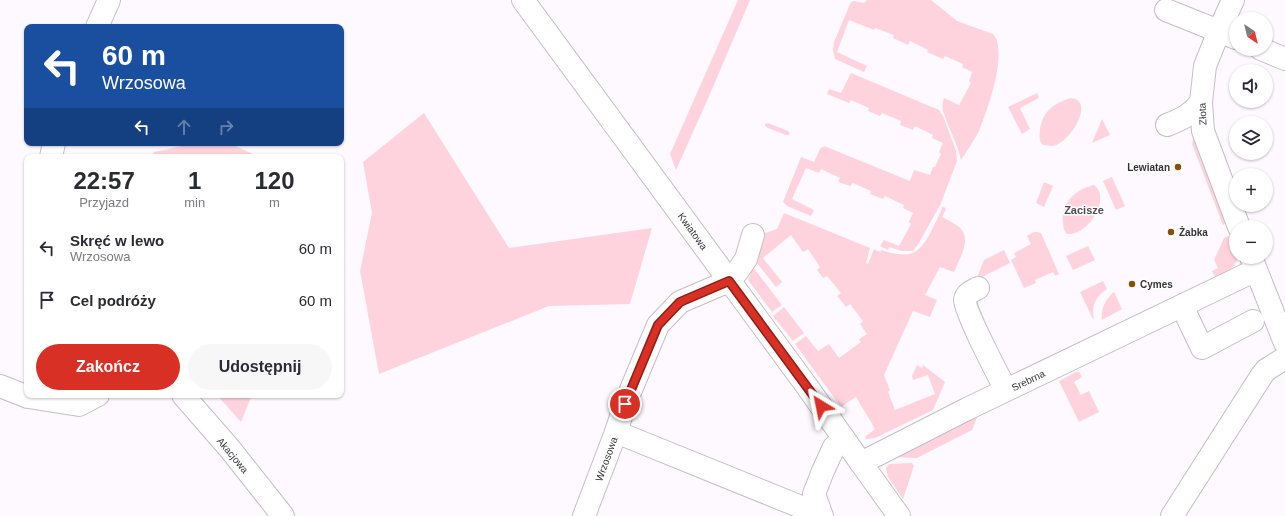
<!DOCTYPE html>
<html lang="pl">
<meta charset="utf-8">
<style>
body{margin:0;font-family:Helvetica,sans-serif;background:#f7f7f7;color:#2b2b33;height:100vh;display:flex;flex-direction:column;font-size:15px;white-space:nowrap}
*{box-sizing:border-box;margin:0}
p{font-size:13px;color:#7c7c81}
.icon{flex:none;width:22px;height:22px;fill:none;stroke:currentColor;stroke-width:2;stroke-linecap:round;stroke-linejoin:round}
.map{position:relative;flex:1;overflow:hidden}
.details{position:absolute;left:24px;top:154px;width:320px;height:244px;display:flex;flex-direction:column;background:#fff;border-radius:8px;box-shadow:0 1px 3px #0004}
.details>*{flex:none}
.guide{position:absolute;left:24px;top:24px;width:320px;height:122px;border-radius:8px;box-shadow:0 1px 3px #0004;background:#1a4fa0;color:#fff;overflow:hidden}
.needle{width:26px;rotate:145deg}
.buttons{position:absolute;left:1229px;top:12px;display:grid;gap:8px}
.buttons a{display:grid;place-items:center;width:44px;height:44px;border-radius:50%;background:#fff;box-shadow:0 1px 3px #0004;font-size:20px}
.pin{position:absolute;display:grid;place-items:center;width:34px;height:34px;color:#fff;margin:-17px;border:2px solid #fff;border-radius:50%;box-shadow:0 1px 4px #0007}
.me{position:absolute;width:44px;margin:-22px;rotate:325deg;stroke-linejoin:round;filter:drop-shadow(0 0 3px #0008)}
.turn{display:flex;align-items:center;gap:14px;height:84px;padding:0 12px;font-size:18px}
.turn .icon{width:52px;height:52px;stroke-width:2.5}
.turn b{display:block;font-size:28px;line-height:34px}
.lanes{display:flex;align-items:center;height:38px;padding:0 12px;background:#0003;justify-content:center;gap:20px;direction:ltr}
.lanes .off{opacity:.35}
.eta{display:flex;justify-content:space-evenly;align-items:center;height:68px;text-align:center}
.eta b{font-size:24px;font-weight:800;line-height:28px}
.primary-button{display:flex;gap:8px;margin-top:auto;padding:8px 12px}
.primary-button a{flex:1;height:46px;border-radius:24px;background:#d93025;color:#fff;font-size:16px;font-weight:800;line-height:46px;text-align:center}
.primary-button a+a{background:#f7f7f7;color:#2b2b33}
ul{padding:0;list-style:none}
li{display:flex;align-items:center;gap:12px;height:52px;padding:0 12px}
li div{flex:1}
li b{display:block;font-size:15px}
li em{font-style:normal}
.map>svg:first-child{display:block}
.green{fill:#fed3dd}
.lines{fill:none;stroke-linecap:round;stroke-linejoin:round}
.minor-casing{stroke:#c6bdc7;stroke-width:24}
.minor{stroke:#fff;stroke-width:22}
.route-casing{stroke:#8d1f18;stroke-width:10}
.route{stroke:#d93025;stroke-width:7}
.poi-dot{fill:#895005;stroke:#fff;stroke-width:1.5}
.labels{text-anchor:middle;stroke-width:3;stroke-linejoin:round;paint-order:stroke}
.street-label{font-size:10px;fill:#363337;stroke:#fff}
.poi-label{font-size:10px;font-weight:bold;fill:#363337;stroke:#fff;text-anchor:start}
.neighbourhood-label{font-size:11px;font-weight:bold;fill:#504952;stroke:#fff}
</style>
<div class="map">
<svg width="1285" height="516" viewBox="0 0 1285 516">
<rect width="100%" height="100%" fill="#fdf9fe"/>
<g class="green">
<path d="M 738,0 L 750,0 L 710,94 L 676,170 L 670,154 Z"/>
<path d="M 867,0 L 931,0 L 957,21 L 993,34 C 1009,51 987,112 979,131 C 974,141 967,150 961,160 C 957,142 948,127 943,111 C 942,106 943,102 944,98 L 959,105 L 971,83 L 969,81 L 972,72 L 962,67 L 963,64 L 945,56 L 943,59 L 927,52 L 928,50 L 910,41 L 908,45 L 893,38 L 894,35 L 875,28 L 874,30 L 849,20 L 837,52 L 867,66 L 864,72 L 835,59 L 833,50 L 834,42 L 851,2 L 854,1 L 864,3 Z"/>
<path d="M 851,73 L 939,110 L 943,116 L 956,151 L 957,161 L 941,203 L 919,243 L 913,251 L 902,251 L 889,247 L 888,250 L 880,246 L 884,240 L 899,246 L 911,224 L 909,222 L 913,213 L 903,208 L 904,205 L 885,196 L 883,199 L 870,194 L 871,191 L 853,183 L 850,186 L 838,182 L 840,178 L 821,169 L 819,173 L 806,168 L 792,199 L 814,210 L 811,216 L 787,206 L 783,202 L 801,157 L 814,162 L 820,149 L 824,146 L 910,181 L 914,170 L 930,175 L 933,167 L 935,167 L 941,154 L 939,152 L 943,143 L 932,138 L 933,135 L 915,126 L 913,130 L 900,125 L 901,121 L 882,113 L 880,116 L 868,111 L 869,108 L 851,100 L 849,103 L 827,94 L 829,89 L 841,93 Z"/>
<path d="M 1037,93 L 1039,98 L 1020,108 L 1030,129 L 1022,134 L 1008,107 Z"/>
<path d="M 1071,98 C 1096,101 1070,143 1053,146 C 1050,146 1046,145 1043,145 C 1039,141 1039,136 1040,130 C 1042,112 1054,103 1071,98 Z"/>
<path d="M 424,113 L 509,248 L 652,228 L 630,304 L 549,306 L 379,374 L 360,271 L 372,213 L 363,162 Z"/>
<path d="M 1102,119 L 1110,135 L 1092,143 Z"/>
<path d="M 768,123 L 788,131 L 790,134 L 789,135 L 786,135 L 768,128 L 765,126 L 765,124 Z"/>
<path d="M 1194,137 L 1227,223 L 1223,225 L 1192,144 Z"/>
<path d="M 196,143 L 229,143 L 259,157 L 152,157 L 154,152 Z"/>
<path d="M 1112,177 L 1125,206 L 1116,210 L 1103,181 Z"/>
<path d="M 1044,182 L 1053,186 L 1044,207 L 1036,203 Z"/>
<path d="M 1094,185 C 1112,199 1088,236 1067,234 C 1064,231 1063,227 1063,223 C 1060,203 1076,189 1094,185 Z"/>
<path d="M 943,206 L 946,209 L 942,217 C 948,220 954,223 959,227 C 973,239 959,259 954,272 L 940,267 L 925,295 L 937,300 L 930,317 L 913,311 L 884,375 L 890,390 L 888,392 L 895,410 L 935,394 L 928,375 L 913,380 L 912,376 L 917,365 L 922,368 L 923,365 L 945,382 L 933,410 L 875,438 L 866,439 L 865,437 L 875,429 L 856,397 L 841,407 L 795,344 L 806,336 L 818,351 L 829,344 L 839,358 L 861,342 L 859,339 L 867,334 L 860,324 L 863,321 L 850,304 L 846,307 L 837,296 L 841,293 L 827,276 L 823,278 L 817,270 L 820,267 L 808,249 L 803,252 L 791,235 L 763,258 L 782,282 L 776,287 L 756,262 L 765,233 L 777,229 L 784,213 L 870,248 L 866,263 L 868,264 L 874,249 L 880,252 L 881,250 C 889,253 907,257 915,252 C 927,245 937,219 943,206 Z"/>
<path d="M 1034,232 L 1037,232 L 1041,233 L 1059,274 L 1055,276 L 1053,272 L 1035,280 L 1036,283 L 1024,288 L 1011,260 L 1016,257 L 1014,253 L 1031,244 L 1027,236 Z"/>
<path d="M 1231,235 L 1236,245 L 1236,257 L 1238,257 C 1235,269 1226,273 1215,277 L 1212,271 L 1218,268 L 1214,260 L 1224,238 Z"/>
<path d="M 1088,246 L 1095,260 L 1073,270 L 1066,256 Z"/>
<path d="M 1004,250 L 1010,263 L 976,280 L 984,260 Z"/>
<path d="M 753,267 L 782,305 L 772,312 L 748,280 Z"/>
<path d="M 1103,281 L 1107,289 C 1096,296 1091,305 1094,319 L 1093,319 L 1080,292 Z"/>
<path d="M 1114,292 L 1122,309 L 1102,320 C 1100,310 1106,298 1114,292 Z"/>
<path d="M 784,307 L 804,333 L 793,341 L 773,316 Z"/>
<path d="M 1076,372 L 1079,372 L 1082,377 L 1074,382 L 1081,395 L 1089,391 L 1099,412 L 1079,422 L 1059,381 Z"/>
<path d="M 217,395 L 252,395 L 241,422 Z"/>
<path d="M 978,415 L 972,430 L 917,458 L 890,457 Z"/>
<path d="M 912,463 L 914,466 L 903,499 L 888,477 L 886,468 L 889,464 Z"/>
</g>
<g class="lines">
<defs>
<g id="minor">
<path d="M 523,0 L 806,385 L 861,463"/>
<path d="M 1233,0 L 1219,31 L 1205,66 L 1201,102 L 1203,131 L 1239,227"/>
<path d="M 1166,10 L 1236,38"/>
<path d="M 97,27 L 109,0"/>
<path d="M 1261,49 L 1285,59"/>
<path d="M 1167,125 C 1182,119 1191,115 1201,102"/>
<path d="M 51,157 L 54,143"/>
<path d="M 1251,257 L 1285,343"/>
<path d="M 978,288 C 973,291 966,293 965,300 C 964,310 999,377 1006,390"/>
<path d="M 1182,306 L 1202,348 L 1253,321"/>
<path d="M 0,386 L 28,397 L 79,405 L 98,395"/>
<path d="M 183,395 L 230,449 L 283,516"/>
<path d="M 616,432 L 806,509"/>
<path d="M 584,516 L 616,432 L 625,404 L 658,325 L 680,302 L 729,281 L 737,272 L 746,259 L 753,235"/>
<path d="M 822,516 L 814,494 L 823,471 L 834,447 L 844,439"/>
<path d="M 899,516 L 861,463 L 967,409 L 1256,270"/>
<path d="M 1172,516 L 1262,375 L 1266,370 L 1285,358"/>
</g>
</defs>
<use href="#minor" class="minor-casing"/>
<use href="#minor" class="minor"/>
</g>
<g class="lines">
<defs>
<path id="route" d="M 625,404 L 658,325 L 680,302 L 729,281 L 821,406"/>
</defs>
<use href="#route" class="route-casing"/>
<use href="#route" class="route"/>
</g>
<g class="poi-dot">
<circle cx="1178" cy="167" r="4"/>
<circle cx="1171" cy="232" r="4"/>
<circle cx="1132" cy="284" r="4"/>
</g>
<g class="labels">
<g class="street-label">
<text transform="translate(1202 114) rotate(-93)" y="4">Złota</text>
<text transform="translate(693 231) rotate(54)" y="4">Kwiatowa</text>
<text transform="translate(1028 380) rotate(-26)" y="4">Srebrna</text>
<text transform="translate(233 455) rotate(50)" y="4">Akacjowa</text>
<text transform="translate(606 459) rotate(-70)" y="4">Wrzosowa</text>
</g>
<g class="poi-label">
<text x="1170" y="171" text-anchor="end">Lewiatan</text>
<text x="1179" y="236">Żabka</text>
<text x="1140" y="288">Cymes</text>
</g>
<g class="neighbourhood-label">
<text x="1084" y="214">Zacisze</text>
</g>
</g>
</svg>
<div class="buttons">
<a><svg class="needle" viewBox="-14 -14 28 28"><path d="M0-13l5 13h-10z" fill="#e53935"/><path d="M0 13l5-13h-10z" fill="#7c7c81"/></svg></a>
<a><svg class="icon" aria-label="sound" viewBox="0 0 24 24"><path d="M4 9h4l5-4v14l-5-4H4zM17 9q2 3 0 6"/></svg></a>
<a><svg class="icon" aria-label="layers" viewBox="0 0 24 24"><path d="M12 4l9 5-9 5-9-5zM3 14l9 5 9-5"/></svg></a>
<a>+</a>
<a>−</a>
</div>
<div class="pin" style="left:625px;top:404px;background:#d93025"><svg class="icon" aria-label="arrive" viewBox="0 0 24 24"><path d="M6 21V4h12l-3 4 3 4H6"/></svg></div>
<svg class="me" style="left:821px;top:406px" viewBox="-20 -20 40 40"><path d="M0-17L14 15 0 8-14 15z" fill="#d93025" stroke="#fff" stroke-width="4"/></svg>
<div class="guide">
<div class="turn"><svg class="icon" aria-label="left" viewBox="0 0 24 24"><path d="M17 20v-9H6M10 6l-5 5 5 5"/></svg><div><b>60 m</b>Wrzosowa</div></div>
<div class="lanes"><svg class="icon" aria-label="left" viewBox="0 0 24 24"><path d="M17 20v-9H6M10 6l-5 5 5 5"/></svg><svg class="icon off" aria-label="ahead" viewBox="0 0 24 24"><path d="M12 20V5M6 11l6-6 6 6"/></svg><svg class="icon off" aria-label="right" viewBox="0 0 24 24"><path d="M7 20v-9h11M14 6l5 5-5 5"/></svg></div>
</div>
<section class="details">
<div class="eta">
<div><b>22:57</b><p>Przyjazd</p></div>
<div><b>1</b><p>min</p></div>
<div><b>120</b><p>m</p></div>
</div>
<ul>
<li><svg class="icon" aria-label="left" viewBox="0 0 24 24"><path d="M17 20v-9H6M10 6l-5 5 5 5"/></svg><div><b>Skręć w lewo</b><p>Wrzosowa</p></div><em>60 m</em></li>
<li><svg class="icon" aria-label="arrive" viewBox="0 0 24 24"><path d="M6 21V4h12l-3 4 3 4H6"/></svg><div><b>Cel podróży</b></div><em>60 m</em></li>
</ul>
<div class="primary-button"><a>Zakończ</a><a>Udostępnij</a></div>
</section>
</div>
